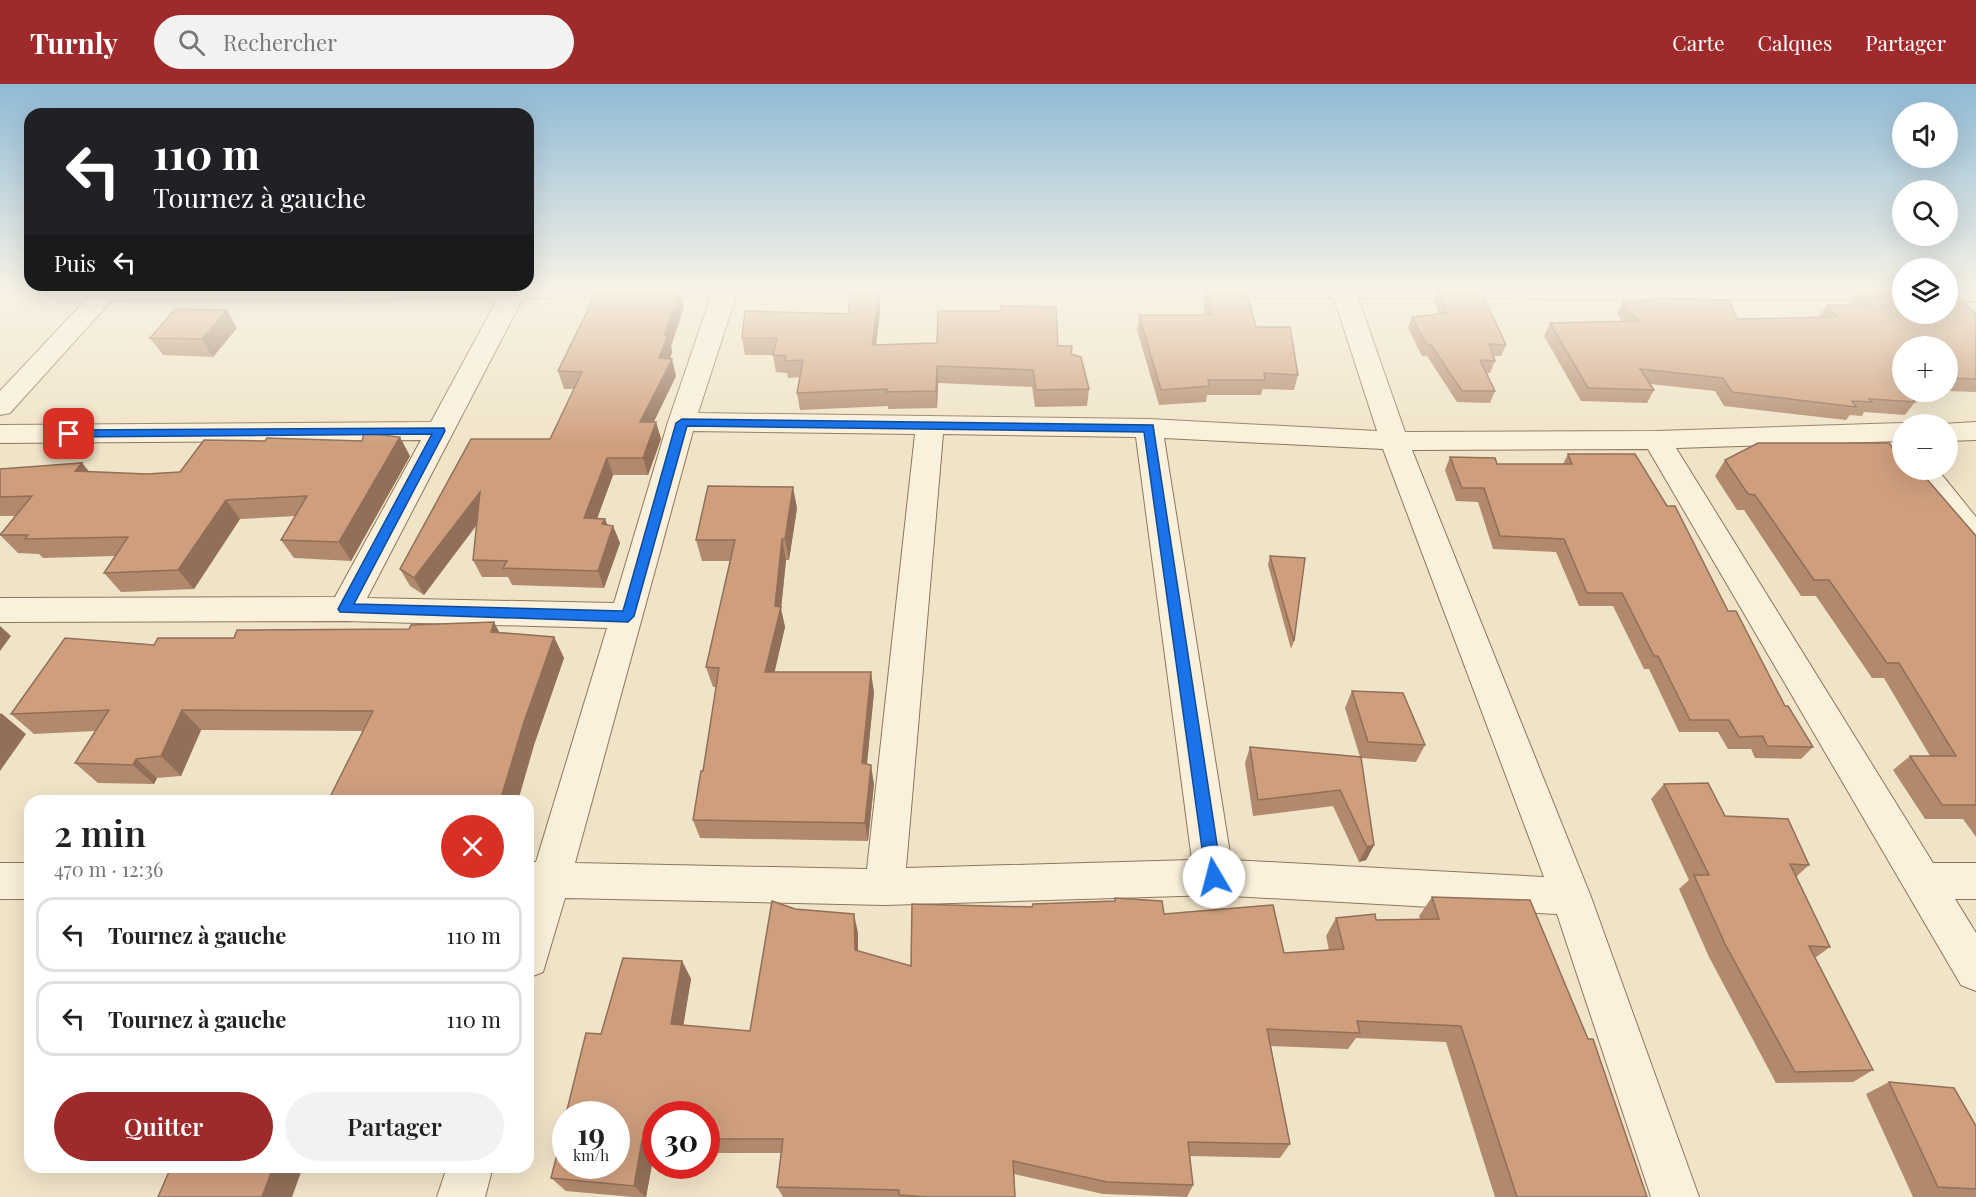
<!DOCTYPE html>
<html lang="fr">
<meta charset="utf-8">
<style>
body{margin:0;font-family:"Playfair Display",serif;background:#f2f2f2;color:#222;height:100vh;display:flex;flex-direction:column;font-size:22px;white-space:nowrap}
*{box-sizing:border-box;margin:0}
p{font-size:20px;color:#767676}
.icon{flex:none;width:33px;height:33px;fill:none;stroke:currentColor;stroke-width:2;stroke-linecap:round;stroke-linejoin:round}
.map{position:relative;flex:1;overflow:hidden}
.drawer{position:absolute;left:24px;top:711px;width:510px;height:378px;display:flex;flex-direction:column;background:#fff;border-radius:18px;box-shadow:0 6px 24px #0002}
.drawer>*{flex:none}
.banner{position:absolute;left:24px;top:24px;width:510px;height:183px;border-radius:18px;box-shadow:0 6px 24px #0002;background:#202124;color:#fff;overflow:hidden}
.controls{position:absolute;left:1892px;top:18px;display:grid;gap:12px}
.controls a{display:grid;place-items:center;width:66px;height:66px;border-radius:50%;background:#fff;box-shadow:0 6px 24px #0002;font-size:30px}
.speed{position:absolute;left:552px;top:1017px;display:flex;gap:12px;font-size:30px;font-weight:700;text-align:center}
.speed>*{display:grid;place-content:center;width:78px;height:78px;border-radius:50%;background:#fff;box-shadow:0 6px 24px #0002;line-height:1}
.speed small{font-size:15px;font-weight:400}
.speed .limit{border:9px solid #d22;background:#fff;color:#111}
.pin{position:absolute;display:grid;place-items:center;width:51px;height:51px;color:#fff;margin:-26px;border-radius:12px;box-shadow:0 3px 9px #0006}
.me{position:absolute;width:66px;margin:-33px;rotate:352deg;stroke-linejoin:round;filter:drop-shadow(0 0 4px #0008)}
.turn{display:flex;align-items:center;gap:21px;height:126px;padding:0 30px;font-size:27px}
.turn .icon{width:78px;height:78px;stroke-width:2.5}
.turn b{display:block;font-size:42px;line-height:51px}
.then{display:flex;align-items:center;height:57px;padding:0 30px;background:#0003;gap:12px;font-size:22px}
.round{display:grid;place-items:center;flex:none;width:63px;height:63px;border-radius:32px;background:#f2f2f2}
.overview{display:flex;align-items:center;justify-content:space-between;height:102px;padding:0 30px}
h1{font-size:36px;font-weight:600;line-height:45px}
.button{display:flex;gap:12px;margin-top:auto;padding:12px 30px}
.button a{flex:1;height:69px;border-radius:36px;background:#9e2a2b;color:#fff;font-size:24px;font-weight:600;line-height:69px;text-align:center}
.button a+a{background:#f2f2f2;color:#222}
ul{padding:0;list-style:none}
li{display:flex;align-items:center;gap:18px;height:75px;margin:0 12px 9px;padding:0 18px;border:3px solid #e0e0e0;border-radius:18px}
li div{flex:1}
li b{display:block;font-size:22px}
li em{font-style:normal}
header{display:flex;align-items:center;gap:36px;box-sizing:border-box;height:84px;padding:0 30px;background:#9e2a2b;color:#fff}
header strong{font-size:28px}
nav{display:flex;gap:33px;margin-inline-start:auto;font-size:21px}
.search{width:420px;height:54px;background:#f2f2f2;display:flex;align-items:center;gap:15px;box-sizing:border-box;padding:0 21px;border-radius:33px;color:#767676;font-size:22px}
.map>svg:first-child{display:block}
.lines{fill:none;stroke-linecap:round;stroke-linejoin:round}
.street-casing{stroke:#8d765c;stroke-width:2}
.street{fill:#faf1dc;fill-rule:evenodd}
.wall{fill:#b2896c}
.shaded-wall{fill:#916f58}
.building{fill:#cf9f7d;stroke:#916f58;stroke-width:1.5}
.route{fill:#1a73e8;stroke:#114b97;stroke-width:1.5}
</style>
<header>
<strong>Turnly</strong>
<div class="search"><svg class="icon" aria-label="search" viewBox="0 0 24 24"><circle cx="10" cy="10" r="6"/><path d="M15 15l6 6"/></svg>Rechercher</div>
<nav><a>Carte</a><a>Calques</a><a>Partager</a></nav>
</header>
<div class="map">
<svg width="1976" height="1113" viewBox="0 0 1976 1113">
<rect width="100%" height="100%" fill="#f0e4c8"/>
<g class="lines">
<defs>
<g id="street">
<path d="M 96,205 L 1902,205 L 1902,216 L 1358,214 L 1405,348 L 1657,347 L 1902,339 L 1907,340 L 1902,340 L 1902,357 L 1676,364 L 1933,779 L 1976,779 L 1976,815 L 1955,815 L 1976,849 L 1976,907 L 1961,901 L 1648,365 L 1412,366 L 1591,813 L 1699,1113 L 1651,1113 L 1557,830 L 1214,811 L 885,821 L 565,814 L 543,888 L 528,894 L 528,778 L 536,778 L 607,544 L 345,537 L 0,538 L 0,514 L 335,513 L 421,356 L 0,359 L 0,341 L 431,338 L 498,214 L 112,216 L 10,329 L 0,331 L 0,307 ZM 711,212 L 668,338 L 614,519 L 367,514 L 523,214 ZM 736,212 L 1334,214 L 1377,347 L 1149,335 L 698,329 ZM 693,347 L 915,350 L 867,785 L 575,779 ZM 943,350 L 1136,353 L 1192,776 L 906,784 ZM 1164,354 L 1383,365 L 1544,793 L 1231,776 Z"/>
<rect x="1947" y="205" width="29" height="12"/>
<path d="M 1976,338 L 1976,356 L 1947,357 L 1947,340 L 1942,340 Z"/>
<path d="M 1909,386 L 1938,386 L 1976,433 L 1976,465 L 1965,462 Z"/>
<rect x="0" y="779" width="30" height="36"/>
<path d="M 447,1083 L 493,1083 L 485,1113 L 437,1113 Z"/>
</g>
</defs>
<use href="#street" class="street-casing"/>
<use href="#street" class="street"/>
</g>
<g class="wall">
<path d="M 1206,205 L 1256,243 L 1298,291 L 1294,306 L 1263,305 L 1261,311 L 1207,311 L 1206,318 L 1159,321 L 1137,246 L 1139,231 L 1205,231 L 1203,220 Z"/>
<path d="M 1438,205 L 1506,261 L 1501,272 L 1493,272 L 1495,277 L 1490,289 L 1486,289 L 1495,307 L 1490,319 L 1457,318 L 1427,272 L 1422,272 L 1408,244 L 1412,233 L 1439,230 L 1434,217 Z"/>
<path d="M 1859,205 L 1976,230 L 1976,308 L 1947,307 L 1947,262 L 1902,262 L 1902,308 L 1919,308 L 1913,315 L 1915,318 L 1905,331 L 1864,328 L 1862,332 L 1850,331 L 1846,336 L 1724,322 L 1715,307 L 1650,300 L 1654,306 L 1647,319 L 1581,317 L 1544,252 L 1550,239 L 1622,238 L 1617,230 L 1623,218 L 1650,217 L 1652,214 L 1737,235 L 1818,234 L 1827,221 L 1853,221 L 1850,218 Z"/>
<path d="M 879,210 L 880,227 L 876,261 L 1058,262 L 1071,270 L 1089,305 L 1087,322 L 1035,323 L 1032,303 L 938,299 L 937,324 L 888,325 L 888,322 L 800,326 L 797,309 L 800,293 L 788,294 L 787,289 L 776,288 L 773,271 L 745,271 L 742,254 L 848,230 Z"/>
<path d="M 684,223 L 671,262 L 672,268 L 670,275 L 676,292 L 654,338 L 656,338 L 661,355 L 648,391 L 613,391 L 597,435 L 608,441 L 613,442 L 620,459 L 604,504 L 512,501 L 508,493 L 482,493 L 473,476 L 477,441 L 424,511 L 410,502 L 400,485 L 550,355 L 574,305 L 564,305 L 558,287 Z"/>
<path d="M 237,244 L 213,273 L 163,271 L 150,254 Z"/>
<path d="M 1568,370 L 1728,527 L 1785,622 L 1813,663 L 1801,675 L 1755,674 L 1751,665 L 1728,665 L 1718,648 L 1679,648 L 1649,585 L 1644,585 L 1613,522 L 1579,522 L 1556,468 L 1493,465 L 1478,418 L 1456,417 L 1445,386 L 1450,373 L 1497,380 L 1563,380 Z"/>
<path d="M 410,372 L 351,477 L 294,474 L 281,456 L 295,432 L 240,435 L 194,505 L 121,508 L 104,489 L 115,472 L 43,474 L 39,470 L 18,469 L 0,451 L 16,432 L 0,432 L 0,385 L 82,379 L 89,388 L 147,390 Z"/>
<path d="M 1725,376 L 1902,386 L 1976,452 L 1976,753 L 1963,735 L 1925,735 L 1893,686 L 1910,672 L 1930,672 L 1884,594 L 1872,594 L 1816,512 L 1801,512 L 1744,426 L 1737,426 L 1715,392 Z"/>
<path d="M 797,424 L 789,476 L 786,476 L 781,525 L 785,543 L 774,588 L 874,608 L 867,680 L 874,700 L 868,757 L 700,754 L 693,736 L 703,687 L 716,603 L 713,603 L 706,583 L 730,477 L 702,477 L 696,456 Z"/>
<path d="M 1270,472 L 1294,557 L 1291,565 L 1268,481 Z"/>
<path d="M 500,548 L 554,553 L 564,574 L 535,658 L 363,647 L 201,646 L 181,692 L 157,694 L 154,700 L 98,699 L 75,679 L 95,647 L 34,650 L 11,630 L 154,561 L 234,554 Z"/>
<path d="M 1352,607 L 1425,661 L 1416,678 L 1361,674 L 1374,761 L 1366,776 L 1359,778 L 1333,722 L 1253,732 L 1245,679 L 1250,663 L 1360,673 L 1345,624 Z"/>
<path d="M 1664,700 L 1725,732 L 1809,781 L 1796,793 L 1830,863 L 1815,874 L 1873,986 L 1853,998 L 1776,999 L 1709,873 L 1679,805 L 1689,796 L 1651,715 Z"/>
<path d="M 1432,813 L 1647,1113 L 1495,1113 L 1446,958 L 1356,954 L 1348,965 L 1271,962 L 1290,1060 L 1280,1074 L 1190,1072 L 1193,1101 L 1187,1113 L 1103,1110 L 1014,1090 L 1015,1113 L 783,1113 L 777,1103 L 781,1069 L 706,1069 L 706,1030 L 656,1030 L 656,1070 L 654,1070 L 646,1113 L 633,1113 L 566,1107 L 551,1094 L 601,950 L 682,877 L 691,895 L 683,941 L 750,947 L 858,849 L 858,867 L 911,882 L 1032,823 L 1115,817 L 1115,814 L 1284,869 L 1329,866 L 1326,852 L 1336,834 L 1376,836 L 1420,835 L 1419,832 Z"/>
<path d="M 1889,998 L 1976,1042 L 1976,1113 L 1913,1113 L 1866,1010 Z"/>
</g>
<g class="shaded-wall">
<path d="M 680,206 L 684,223 L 671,262 L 672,268 L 666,287 L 672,275 L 676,292 L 645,355 L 640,338 L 659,274 L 664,251 Z"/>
<path d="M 879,210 L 880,227 L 874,278 L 872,261 Z"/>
<path d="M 227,226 L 237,244 L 213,273 L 202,255 Z"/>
<path d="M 937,282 L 938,299 L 937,324 L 936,307 Z"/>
<path d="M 656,338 L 661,355 L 648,391 L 643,374 Z"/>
<path d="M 400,353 L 410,372 L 351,477 L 339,458 Z"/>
<path d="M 607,374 L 613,391 L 591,451 L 584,434 Z"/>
<path d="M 82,379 L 98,398 L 75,387 Z"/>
<path d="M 793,403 L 797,424 L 789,476 L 785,455 Z"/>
<path d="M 480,408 L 488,425 L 424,511 L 414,494 Z"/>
<path d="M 226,416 L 240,435 L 194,505 L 178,486 Z"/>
<path d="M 605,435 L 611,449 L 613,442 L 620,459 L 604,504 L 598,487 L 602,440 Z"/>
<path d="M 782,455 L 786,476 L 781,525 L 785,543 L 770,608 L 765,588 L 775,522 Z"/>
<path d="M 494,538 L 505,559 L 491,548 Z"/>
<path d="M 0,542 L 11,552 L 0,567 Z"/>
<path d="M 554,553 L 564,574 L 535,658 L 518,717 L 500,717 L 524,638 Z"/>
<path d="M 871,588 L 874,608 L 865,698 L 862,679 Z"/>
<path d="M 182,626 L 201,646 L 181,692 L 161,672 Z"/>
<path d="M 1,629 L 26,650 L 0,687 L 0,630 Z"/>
<path d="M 136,675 L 157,694 L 154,700 L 133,681 Z"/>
<path d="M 871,681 L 874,700 L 868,757 L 865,739 Z"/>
<path d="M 1374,761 L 1366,776 L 1359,778 L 1367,763 Z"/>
<path d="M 854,830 L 858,849 L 858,883 L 855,866 Z"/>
<path d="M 682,877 L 691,895 L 681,956 L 671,940 Z"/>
<path d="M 642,1056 L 654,1070 L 646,1113 L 645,1113 L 634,1102 Z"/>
<path d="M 273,1083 L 303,1083 L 292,1113 L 262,1113 Z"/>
</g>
<g class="building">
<path d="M 1206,205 L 1246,205 L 1256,243 L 1290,243 L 1298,291 L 1264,289 L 1265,296 L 1208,296 L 1209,302 L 1161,306 L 1139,231 L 1212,231 Z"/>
<path d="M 1438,205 L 1480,205 L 1506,261 L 1489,260 L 1495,277 L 1480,276 L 1495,307 L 1462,307 L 1431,261 L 1426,260 L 1412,233 L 1447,229 Z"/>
<path d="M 1859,205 L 1902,205 L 1902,230 L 1947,230 L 1947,205 L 1950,205 L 1976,230 L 1976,295 L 1947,294 L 1947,262 L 1902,262 L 1902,308 L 1907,308 L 1915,318 L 1869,315 L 1872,318 L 1852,317 L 1856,323 L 1732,308 L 1723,294 L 1640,285 L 1654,306 L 1588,304 L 1550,239 L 1638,237 L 1623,218 L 1653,217 L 1652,214 L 1729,216 L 1737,235 L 1837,233 L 1827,221 L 1872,222 Z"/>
<path d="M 680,206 L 664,251 L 668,251 L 659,274 L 672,275 L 640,338 L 656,338 L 643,374 L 607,374 L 584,434 L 605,435 L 602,440 L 613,442 L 598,487 L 503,484 L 507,477 L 473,476 L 480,408 L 414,494 L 400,485 L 471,355 L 550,355 L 582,288 L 558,287 L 597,207 Z"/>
<path d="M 851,210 L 879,210 L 872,261 L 937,259 L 938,227 L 1001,227 L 1001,222 L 1056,223 L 1058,262 L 1072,262 L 1071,270 L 1081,273 L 1089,305 L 1036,306 L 1033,286 L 937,282 L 936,307 L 886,308 L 887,305 L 797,309 L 803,276 L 785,277 L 786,272 L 773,271 L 777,254 L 742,254 L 745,227 L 848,230 Z"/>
<path d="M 175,225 L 227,226 L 202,255 L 150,254 Z"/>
<path d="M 364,349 L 400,353 L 339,458 L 281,456 L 307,412 L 226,416 L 178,486 L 104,489 L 128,453 L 25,455 L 28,451 L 0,451 L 32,412 L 0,413 L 0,385 L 82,379 L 75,387 L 147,390 L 180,388 L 204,356 L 265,357 L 267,354 L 362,357 Z"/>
<path d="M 1758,359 L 1889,359 L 1902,376 L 1902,386 L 1919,386 L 1976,452 L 1976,721 L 1942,721 L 1910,672 L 1956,672 L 1899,579 L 1887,579 L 1829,496 L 1814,496 L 1755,411 L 1748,410 L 1725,376 Z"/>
<path d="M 1568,370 L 1635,370 L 1667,422 L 1675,422 L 1728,527 L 1736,527 L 1785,622 L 1788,622 L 1813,663 L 1767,662 L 1763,652 L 1739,653 L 1729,636 L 1690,636 L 1658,572 L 1654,572 L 1622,509 L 1587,509 L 1564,455 L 1500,452 L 1484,404 L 1462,404 L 1450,373 L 1495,374 L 1497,380 L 1572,380 Z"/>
<path d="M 708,402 L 793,403 L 785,455 L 782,455 L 775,522 L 781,523 L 765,588 L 871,588 L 862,679 L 871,681 L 865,739 L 693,736 L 701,687 L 703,687 L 719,584 L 706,583 L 735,456 L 696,456 Z"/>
<path d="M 1270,472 L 1305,474 L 1294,557 Z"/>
<path d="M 494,538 L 491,548 L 554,553 L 524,638 L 500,717 L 328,717 L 373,627 L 182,626 L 161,672 L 136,675 L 133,681 L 75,679 L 109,626 L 11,630 L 65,554 L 154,561 L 158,554 L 234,554 L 237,546 L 409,545 L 411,541 Z"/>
<path d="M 1352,607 L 1403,609 L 1425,661 L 1368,658 Z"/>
<path d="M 1250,663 L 1361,673 L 1374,761 L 1367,763 L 1340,706 L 1258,716 Z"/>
<path d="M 1708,699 L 1725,732 L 1788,735 L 1809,781 L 1790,780 L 1830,863 L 1809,862 L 1873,986 L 1795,988 L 1725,860 L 1694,791 L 1709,791 L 1664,700 Z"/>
<path d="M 1432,813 L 1530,816 L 1588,955 L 1593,955 L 1647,1113 L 1517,1113 L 1461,942 L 1357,937 L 1360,949 L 1267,945 L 1290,1060 L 1188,1058 L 1193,1101 L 1107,1098 L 1013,1077 L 1015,1113 L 928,1113 L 899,1111 L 899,1106 L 777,1103 L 783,1055 L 706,1055 L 706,1030 L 656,1030 L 656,1056 L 642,1056 L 634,1102 L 551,1094 L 566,1035 L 566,1082 L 616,1082 L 616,1030 L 566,1030 L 586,949 L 601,950 L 623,874 L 682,877 L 671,940 L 750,947 L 772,817 L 795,825 L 854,830 L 855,866 L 911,882 L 912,820 L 1032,823 L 1033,820 L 1115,817 L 1115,814 L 1162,817 L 1164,830 L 1273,821 L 1284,869 L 1344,865 L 1336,834 L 1375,830 L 1376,836 L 1439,835 Z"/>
<path d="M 1889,998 L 1954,1004 L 1976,1042 L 1976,1105 L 1938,1103 Z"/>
<path d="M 171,1083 L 273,1083 L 262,1113 L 158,1113 Z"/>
</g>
<linearGradient id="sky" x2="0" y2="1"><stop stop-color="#8fbad6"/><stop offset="0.57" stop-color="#f8f3e6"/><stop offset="1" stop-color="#f8f3e6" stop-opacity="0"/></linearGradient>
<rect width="1976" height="361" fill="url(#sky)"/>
<path class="route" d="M 682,335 L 1153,341 L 1222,793 L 1220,799 L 1214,801 L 1209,799 L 1206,793 L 1144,348 L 687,342 L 634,532 L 628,538 L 340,528 L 338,525 L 432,350 L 69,353 L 64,350 L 69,346 L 444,344 L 445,347 L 354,520 L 623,527 L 676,339 Z"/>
</svg>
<div class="controls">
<a><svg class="icon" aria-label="sound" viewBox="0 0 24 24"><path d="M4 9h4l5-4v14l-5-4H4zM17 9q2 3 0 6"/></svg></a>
<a><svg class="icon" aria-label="search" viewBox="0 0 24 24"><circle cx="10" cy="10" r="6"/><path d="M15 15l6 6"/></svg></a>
<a><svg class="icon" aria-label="layers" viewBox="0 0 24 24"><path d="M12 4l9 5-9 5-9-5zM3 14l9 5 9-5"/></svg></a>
<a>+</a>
<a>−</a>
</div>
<div class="speed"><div>19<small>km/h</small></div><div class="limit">30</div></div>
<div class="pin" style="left:69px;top:350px;background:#d93025"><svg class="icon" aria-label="arrive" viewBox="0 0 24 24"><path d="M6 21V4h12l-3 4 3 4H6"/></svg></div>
<svg class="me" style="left:1214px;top:793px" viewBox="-20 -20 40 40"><circle r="19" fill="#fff"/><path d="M0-13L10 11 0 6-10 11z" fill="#1a73e8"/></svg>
<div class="banner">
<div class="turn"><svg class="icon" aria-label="left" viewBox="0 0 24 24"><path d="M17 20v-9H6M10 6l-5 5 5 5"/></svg><div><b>110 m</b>Tournez à gauche</div></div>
<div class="then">Puis<svg class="icon" aria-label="left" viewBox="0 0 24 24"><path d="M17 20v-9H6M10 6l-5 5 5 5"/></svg></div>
</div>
<section class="drawer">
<div class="overview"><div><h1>2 min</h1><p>470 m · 12:36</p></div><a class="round" style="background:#d93025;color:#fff"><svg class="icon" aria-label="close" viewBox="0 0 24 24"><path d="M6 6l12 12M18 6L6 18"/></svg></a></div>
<ul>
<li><svg class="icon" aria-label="left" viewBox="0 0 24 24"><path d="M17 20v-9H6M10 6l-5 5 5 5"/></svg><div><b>Tournez à gauche</b></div><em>110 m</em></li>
<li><svg class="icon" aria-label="left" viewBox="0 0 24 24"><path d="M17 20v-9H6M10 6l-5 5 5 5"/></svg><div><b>Tournez à gauche</b></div><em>110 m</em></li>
</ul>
<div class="button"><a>Quitter</a><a>Partager</a></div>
</section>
</div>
